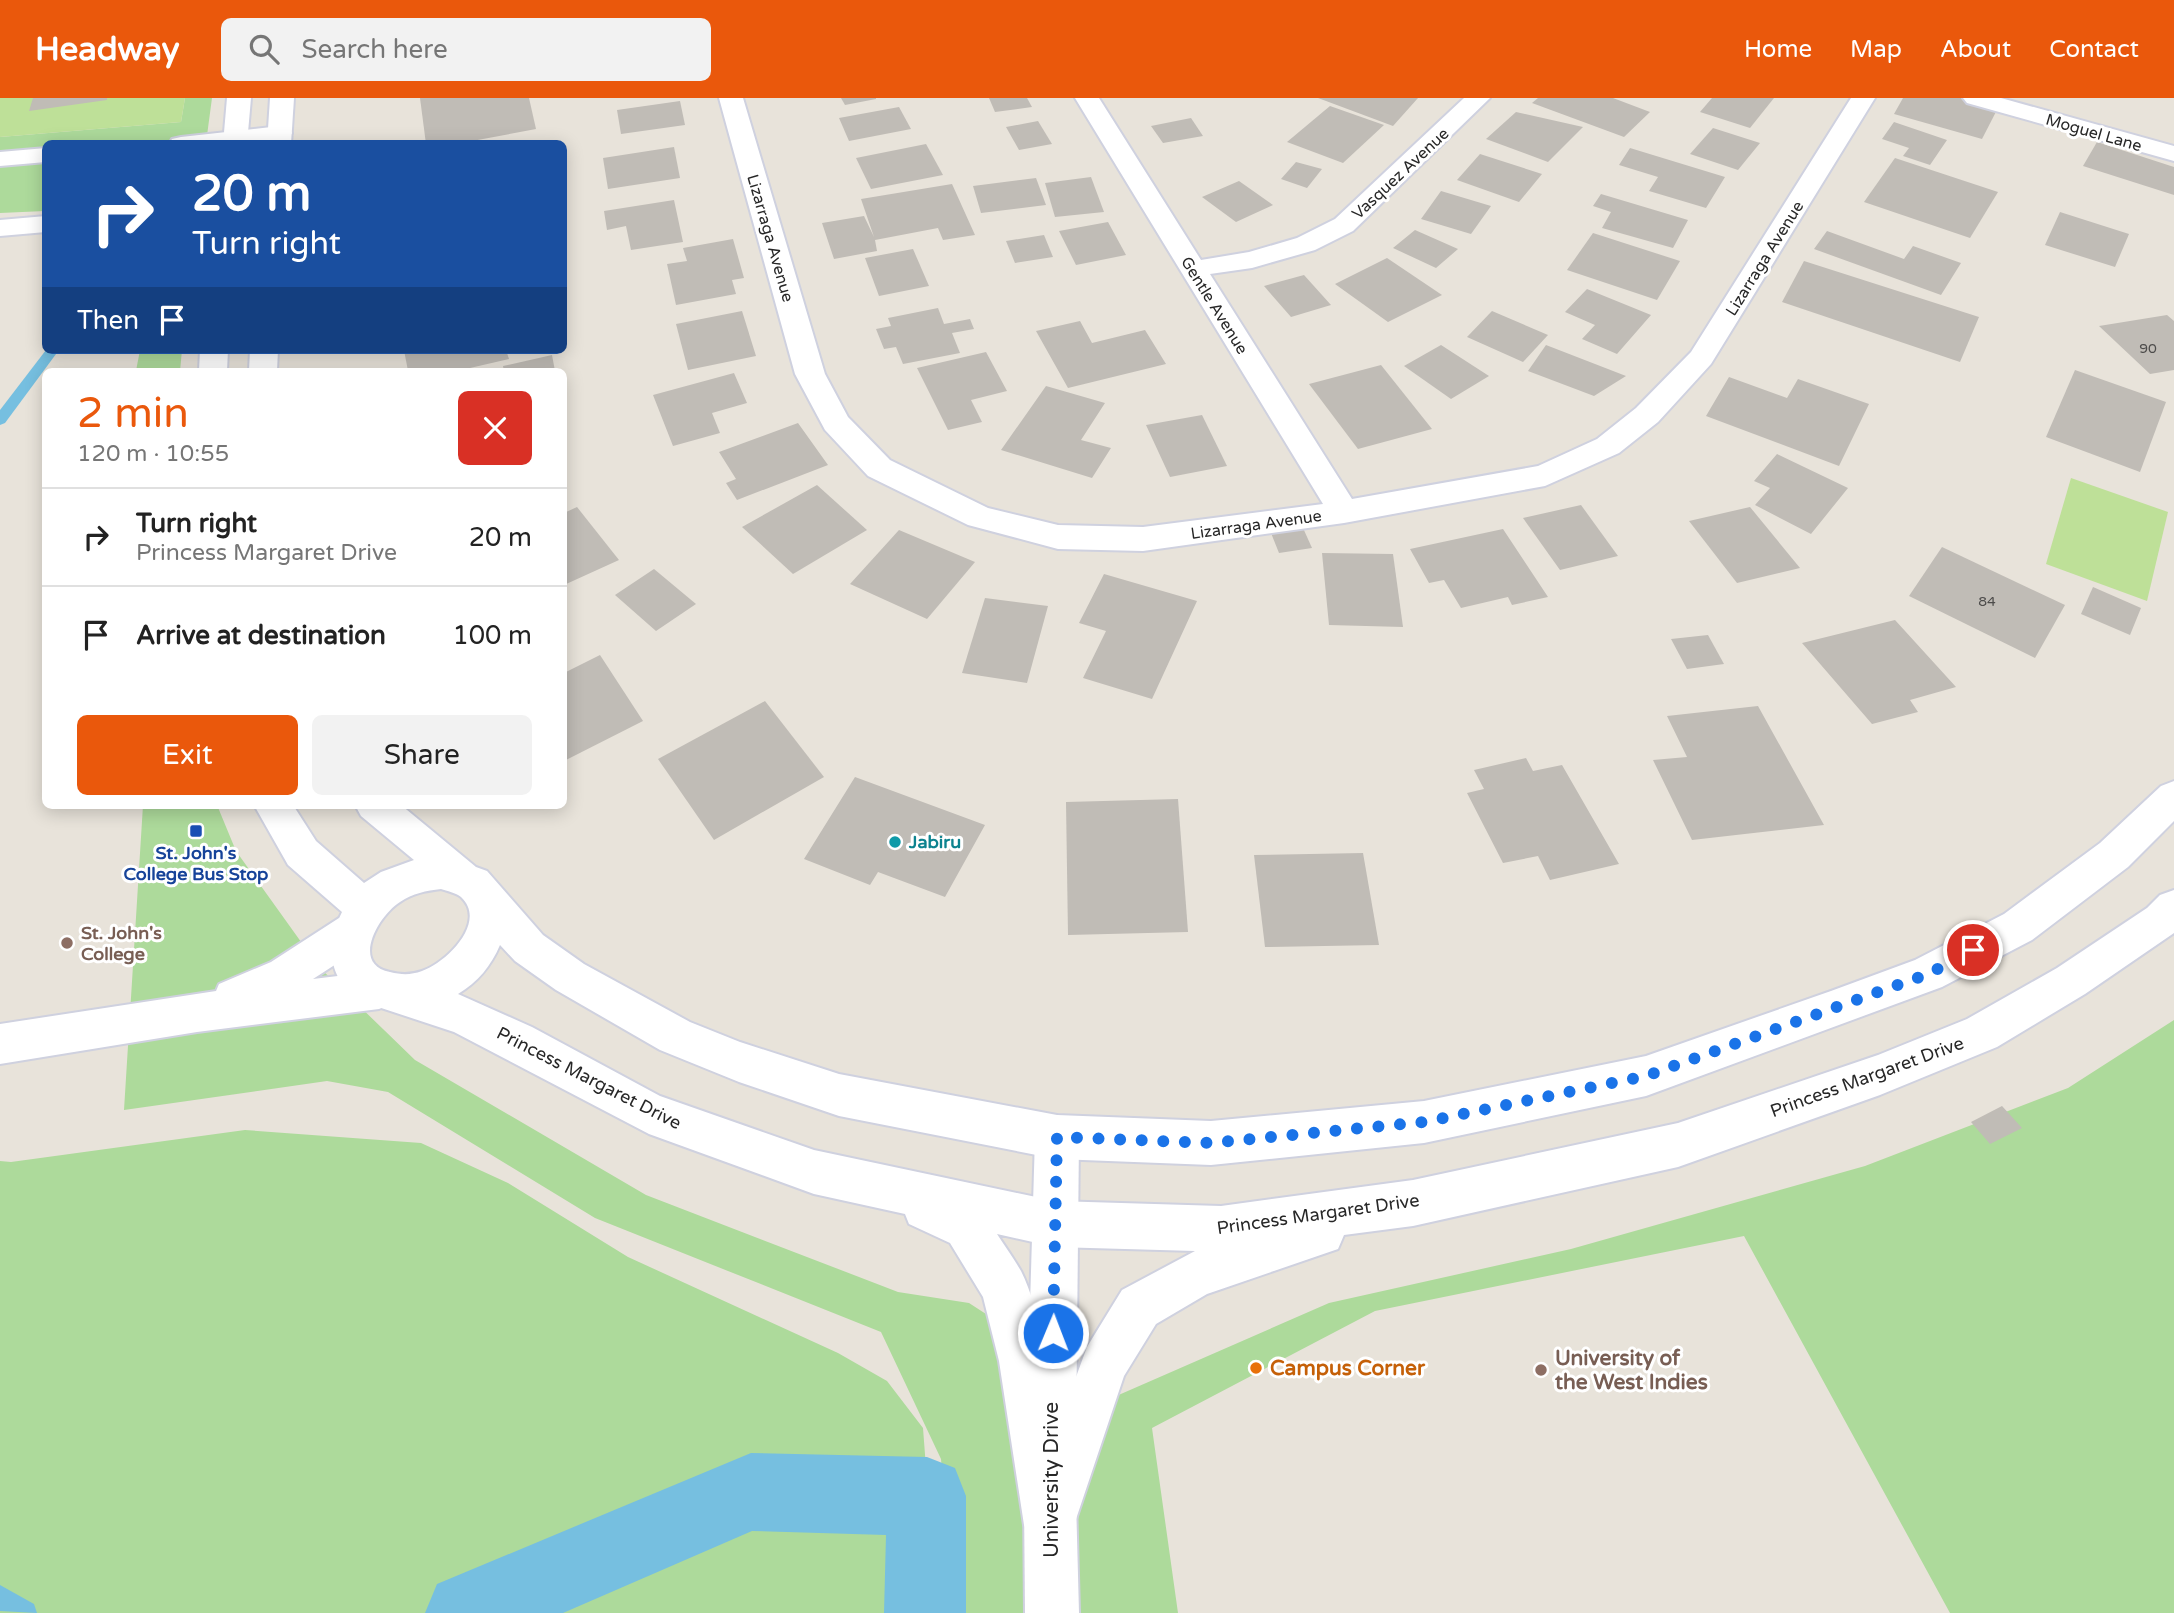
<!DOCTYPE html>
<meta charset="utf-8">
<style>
body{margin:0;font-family:"Varela Round",sans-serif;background:#f2f2f2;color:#222;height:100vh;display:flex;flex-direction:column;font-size:26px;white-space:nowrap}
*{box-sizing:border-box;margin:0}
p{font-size:23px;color:#767676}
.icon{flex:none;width:38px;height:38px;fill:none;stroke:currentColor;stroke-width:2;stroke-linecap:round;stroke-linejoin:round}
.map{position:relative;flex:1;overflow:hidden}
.panel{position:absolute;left:42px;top:270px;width:525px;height:441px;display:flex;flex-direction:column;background:#fff;border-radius:10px;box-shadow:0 4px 18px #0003}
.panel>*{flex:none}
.hud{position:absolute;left:42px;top:42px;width:525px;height:214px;border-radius:10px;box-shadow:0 4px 18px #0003;background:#1a4fa0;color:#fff;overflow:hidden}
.pin{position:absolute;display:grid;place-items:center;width:60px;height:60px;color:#fff;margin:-30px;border:4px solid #fff;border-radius:50%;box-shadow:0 2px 7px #0007}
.me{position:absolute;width:77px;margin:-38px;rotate:1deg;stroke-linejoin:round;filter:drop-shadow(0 0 5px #0008)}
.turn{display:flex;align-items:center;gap:24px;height:147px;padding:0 35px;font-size:32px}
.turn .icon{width:91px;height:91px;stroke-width:2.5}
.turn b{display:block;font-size:49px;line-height:60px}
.then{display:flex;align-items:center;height:66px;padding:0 35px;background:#0003;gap:14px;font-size:26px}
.round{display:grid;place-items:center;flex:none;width:74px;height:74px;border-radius:10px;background:#f2f2f2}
.overview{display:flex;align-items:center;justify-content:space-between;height:119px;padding:0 35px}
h1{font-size:42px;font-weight:600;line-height:52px;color:#ea580c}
.action{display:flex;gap:14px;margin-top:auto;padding:14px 35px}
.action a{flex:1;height:80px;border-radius:10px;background:#ea580c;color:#fff;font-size:28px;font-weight:600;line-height:80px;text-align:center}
.action a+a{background:#f2f2f2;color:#222}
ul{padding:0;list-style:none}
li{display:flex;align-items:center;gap:21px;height:98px;padding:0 35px;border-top:2px solid #e0e0e0}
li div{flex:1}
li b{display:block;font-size:26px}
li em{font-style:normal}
header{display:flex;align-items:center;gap:42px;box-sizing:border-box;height:98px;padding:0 35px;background:#ea580c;color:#fff}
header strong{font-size:33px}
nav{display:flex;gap:38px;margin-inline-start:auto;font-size:24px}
.search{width:490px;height:63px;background:#f2f2f2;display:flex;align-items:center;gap:18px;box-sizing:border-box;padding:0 24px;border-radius:10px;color:#767676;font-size:26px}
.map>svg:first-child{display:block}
.green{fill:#adda9b}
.pitch{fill:#bee098}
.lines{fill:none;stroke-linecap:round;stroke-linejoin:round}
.stream{fill:#76bfe0;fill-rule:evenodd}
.canal{fill:#76bfe0;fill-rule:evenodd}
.building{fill:#c0bcb6}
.minor-casing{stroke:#cfd1df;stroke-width:4}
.tertiary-casing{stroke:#cfd1df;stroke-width:4}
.secondary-casing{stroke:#cfd1df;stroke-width:4}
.minor{fill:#fff;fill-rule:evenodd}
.tertiary{fill:#fff;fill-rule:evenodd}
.secondary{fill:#fff;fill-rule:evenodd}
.route{stroke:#1a73e8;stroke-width:12;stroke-dasharray:0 21.6}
.transit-dot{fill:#1a4fb4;stroke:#fff;stroke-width:2.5}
.culture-dot{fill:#0f9aa8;stroke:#fff;stroke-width:2.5}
.education-dot{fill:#8d6e63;stroke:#fff;stroke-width:2.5}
.food-dot{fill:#e8710a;stroke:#fff;stroke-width:2.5}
.labels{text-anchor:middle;stroke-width:6;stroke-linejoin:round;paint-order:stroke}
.number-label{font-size:14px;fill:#4d4c4b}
.far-street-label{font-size:16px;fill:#272727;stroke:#fff}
.culture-label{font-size:18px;font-weight:bold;fill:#0d838f;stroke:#fff;text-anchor:start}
.transit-label{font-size:18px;font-weight:bold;fill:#164399;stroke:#fff}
.education-label{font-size:18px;font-weight:bold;fill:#785e54;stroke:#fff;text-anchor:start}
.street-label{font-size:18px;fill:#272727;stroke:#fff}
.near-education-label{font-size:21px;font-weight:bold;fill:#785e54;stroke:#fff;text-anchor:start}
.near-food-label{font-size:21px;font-weight:bold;fill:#c56008;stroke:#fff;text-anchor:start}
.near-street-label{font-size:21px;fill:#272727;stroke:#fff}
</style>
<header>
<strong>Headway</strong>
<div class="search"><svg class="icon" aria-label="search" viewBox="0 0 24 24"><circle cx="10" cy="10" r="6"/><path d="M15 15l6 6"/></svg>Search here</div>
<nav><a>Home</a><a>Map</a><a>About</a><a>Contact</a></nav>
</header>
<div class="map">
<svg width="2174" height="1515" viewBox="0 0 2174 1515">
<rect width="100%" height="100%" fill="#e8e3da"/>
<g class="green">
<path d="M 185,0 L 212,0 L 206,45 L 46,46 L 45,113 L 0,115 L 0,39 L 181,24 Z"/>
<path d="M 140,252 L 182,252 L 180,273 L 136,273 Z"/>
<path d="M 143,707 L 217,707 L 236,753 L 319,869 L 415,962 L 646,1097 L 898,1194 L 969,1205 L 1114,1299 L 1329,1205 L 1571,1151 L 1865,1068 L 2068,990 L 2174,922 L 2174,1515 L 1950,1515 L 1744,1138 L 1375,1213 L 1152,1330 L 1178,1515 L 954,1515 L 941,1361 L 881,1234 L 595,1120 L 388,994 L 327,983 L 124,1012 Z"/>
<path d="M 245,1032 L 421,1045 L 508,1085 L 628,1159 L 838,1255 L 887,1283 L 923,1330 L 937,1515 L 0,1515 L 0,1063 L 11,1064 Z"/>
</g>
<g class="pitch">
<path d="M 0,0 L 185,0 L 181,24 L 0,39 Z"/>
<path d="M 2071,380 L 2168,414 L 2147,503 L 2046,466 Z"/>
</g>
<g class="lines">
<g class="stream">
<path d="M 46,252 L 59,252 L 5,325 L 0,327 L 0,312 Z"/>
<path d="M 0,1487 L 34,1506 L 37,1515 L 0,1513 Z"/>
</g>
<path class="canal" d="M 751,1355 L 927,1359 L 955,1370 L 966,1398 L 966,1515 L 884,1515 L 886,1437 L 752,1433 L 563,1515 L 425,1515 L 437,1486 Z"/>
</g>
<g class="building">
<path d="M 33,0 L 107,0 L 107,2 L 29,13 Z"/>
<path d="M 420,0 L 529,0 L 536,31 L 456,46 L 426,46 Z"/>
<path d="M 841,0 L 876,0 L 876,1 L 845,7 Z"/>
<path d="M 989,0 L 1027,0 L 1032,9 L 995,14 Z"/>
<path d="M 1318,0 L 1418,0 L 1393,28 Z"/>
<path d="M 1538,0 L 1613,0 L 1650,14 L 1624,39 L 1532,5 Z"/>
<path d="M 1712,0 L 1774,0 L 1750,30 L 1700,14 Z"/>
<path d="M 1903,0 L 1979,0 L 2000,6 L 1982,41 L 1894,16 Z"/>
<path d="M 680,3 L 685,27 L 621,36 L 617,12 Z"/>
<path d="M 1330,8 L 1384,27 L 1343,65 L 1287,44 Z"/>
<path d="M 899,9 L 911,31 L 849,43 L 839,20 Z"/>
<path d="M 1516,14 L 1583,29 L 1548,64 L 1486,41 Z"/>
<path d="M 1191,20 L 1203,38 L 1163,45 L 1151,28 Z"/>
<path d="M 1038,23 L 1052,46 L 1019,52 L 1006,29 Z"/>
<path d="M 1894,24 L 1947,42 L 1930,67 L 1903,58 L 1909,50 L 1882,41 Z"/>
<path d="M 1713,30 L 1760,45 L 1738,72 L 1690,56 Z"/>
<path d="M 2097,44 L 2174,69 L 2174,97 L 2083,68 Z"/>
<path d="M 926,46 L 943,77 L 871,91 L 856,60 Z"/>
<path d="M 674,49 L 680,80 L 608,91 L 603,60 Z"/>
<path d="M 1630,50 L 1725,79 L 1706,110 L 1649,93 L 1658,79 L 1619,67 Z"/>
<path d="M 1480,56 L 1542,76 L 1519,104 L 1457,82 Z"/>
<path d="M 1895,60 L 1998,94 L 1970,140 L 1864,104 Z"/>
<path d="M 1296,64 L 1322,71 L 1307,90 L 1281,81 Z"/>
<path d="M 1091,79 L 1104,114 L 1055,119 L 1045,85 Z"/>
<path d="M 1036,80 L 1046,107 L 981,115 L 973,88 Z"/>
<path d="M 1239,83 L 1273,107 L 1236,124 L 1202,99 Z"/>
<path d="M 952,86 L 975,137 L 943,142 L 938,130 L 875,142 L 877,153 L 834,161 L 822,125 L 864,118 L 874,139 L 861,101 Z"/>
<path d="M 1441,93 L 1491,108 L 1471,136 L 1421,121 Z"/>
<path d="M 1601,96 L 1688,122 L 1673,150 L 1602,130 L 1611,114 L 1593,108 Z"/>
<path d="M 674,102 L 683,144 L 631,152 L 626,128 L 607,132 L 604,113 Z"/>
<path d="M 2060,114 L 2129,136 L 2115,169 L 2045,147 Z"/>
<path d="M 1108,124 L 1126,157 L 1076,167 L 1059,133 Z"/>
<path d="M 1415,132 L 1458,151 L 1436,170 L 1393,150 Z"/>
<path d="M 1827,133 L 1904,161 L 1913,148 L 1961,165 L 1941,197 L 1814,151 Z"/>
<path d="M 1593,135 L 1680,163 L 1657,202 L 1567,172 Z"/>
<path d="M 1044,137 L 1053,159 L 1015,165 L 1006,143 Z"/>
<path d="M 733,141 L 744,180 L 732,182 L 736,196 L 676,207 L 667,166 L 687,163 L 683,150 Z"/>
<path d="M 913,151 L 929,188 L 879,198 L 865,160 Z"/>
<path d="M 1387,160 L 1442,197 L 1388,224 L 1335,186 Z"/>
<path d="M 1804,163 L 1979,219 L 1960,264 L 1782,204 Z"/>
<path d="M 1304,177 L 1331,207 L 1291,219 L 1264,188 Z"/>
<path d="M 1587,191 L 1651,217 L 1617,256 L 1582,241 L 1595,227 L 1565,214 Z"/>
<path d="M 938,210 L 944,226 L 970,221 L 974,231 L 952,235 L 960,255 L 903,266 L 896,249 L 884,251 L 876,231 L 891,228 L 888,220 Z"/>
<path d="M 742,213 L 756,258 L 688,272 L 676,226 Z"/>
<path d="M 1492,213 L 1548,237 L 1523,264 L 1467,239 Z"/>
<path d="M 2167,217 L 2174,223 L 2174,272 L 2150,276 L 2099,228 Z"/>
<path d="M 1080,223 L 1092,245 L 1145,232 L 1166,266 L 1068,290 L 1036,233 Z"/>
<path d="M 1441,247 L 1489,278 L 1451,301 L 1404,268 Z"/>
<path d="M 1546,247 L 1626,278 L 1594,298 L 1528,273 Z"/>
<path d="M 404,252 L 506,252 L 509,261 L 457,273 L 408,273 Z"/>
<path d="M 986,254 L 1007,293 L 971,302 L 982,324 L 948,332 L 917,270 Z"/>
<path d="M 552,257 L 555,273 L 504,273 L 503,268 Z"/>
<path d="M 1381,267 L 1432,331 L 1358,351 L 1309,286 Z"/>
<path d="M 2075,272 L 2166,304 L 2140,374 L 2046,339 Z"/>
<path d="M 734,275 L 747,305 L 712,315 L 720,335 L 673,348 L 653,297 Z"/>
<path d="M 1729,279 L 1787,300 L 1798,281 L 1869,306 L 1839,368 L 1706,318 Z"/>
<path d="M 1046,288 L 1105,305 L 1081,342 L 1111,350 L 1092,380 L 1001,352 Z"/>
<path d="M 1202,317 L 1227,368 L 1170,379 L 1146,327 Z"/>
<path d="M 798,325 L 828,367 L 737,402 L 726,385 L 736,381 L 719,354 Z"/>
<path d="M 1777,356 L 1848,390 L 1811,436 L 1755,407 L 1770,390 L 1754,383 Z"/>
<path d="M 817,387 L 867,432 L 793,476 L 742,429 Z"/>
<path d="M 1581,407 L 1618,458 L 1560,472 L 1523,420 Z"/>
<path d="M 577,409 L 619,462 L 564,487 L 564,415 Z"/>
<path d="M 1750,409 L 1800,470 L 1737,485 L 1689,423 Z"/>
<path d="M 1303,430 L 1312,450 L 1279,455 L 1271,435 Z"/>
<path d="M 1503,431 L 1548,499 L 1512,507 L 1508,499 L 1461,510 L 1444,482 L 1429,485 L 1410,451 Z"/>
<path d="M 899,432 L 975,464 L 927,521 L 850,486 Z"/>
<path d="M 1942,449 L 2065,507 L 2035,560 L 1909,498 Z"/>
<path d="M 1322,455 L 1393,456 L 1403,529 L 1329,527 Z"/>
<path d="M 654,471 L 696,506 L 656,533 L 615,497 Z"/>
<path d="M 1104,476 L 1197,503 L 1152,601 L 1083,580 L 1106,533 L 1079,525 Z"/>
<path d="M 2093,489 L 2141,510 L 2130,537 L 2081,516 Z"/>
<path d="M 985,500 L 1048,508 L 1027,585 L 962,575 Z"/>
<path d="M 1895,522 L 1956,589 L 1910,602 L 1918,614 L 1872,626 L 1802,545 Z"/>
<path d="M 1708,537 L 1724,566 L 1687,571 L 1671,541 Z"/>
<path d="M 600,557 L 643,623 L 564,663 L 564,575 Z"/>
<path d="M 765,603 L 824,679 L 714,742 L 658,661 Z"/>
<path d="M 1758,608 L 1824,727 L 1692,742 L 1653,662 L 1687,659 L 1667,618 Z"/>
<path d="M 1526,660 L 1533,673 L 1562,667 L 1619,766 L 1550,782 L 1538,758 L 1503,765 L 1467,695 L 1484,691 L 1474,672 Z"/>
<path d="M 855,679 L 985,727 L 945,799 L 878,774 L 870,787 L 804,761 Z"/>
<path d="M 1178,701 L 1188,834 L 1068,837 L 1066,704 Z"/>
<path d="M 1363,755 L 1379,847 L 1265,849 L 1254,757 Z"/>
<path d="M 2002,1008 L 2022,1030 L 1990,1046 L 1971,1024 Z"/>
</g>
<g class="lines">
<defs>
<g id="minor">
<path d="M 719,0 L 743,0 L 825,276 L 848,319 L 890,362 L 988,410 L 1058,427 L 1143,429 L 1323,406 L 1075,0 L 1099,0 L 1201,162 L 1249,154 L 1297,140 L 1335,121 L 1464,0 L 1490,0 L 1353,133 L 1315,152 L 1252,170 L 1210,176 L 1352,401 L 1538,368 L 1597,341 L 1636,310 L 1691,254 L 1851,0 L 1875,0 L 1711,266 L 1658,324 L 1619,355 L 1545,388 L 1344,425 L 1143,453 L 1058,451 L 968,427 L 868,378 L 825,332 L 795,276 Z"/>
<path d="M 1963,0 L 2001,0 L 2174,48 L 2174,63 L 1967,5 Z"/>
<path d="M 280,28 L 289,30 L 292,35 L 289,40 L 251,46 L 169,46 L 172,41 L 181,39 Z"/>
<path d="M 46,50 L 46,64 L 0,68 L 0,54 Z"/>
<path d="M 46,118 L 46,134 L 0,138 L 0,122 Z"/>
<path d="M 353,815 L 367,820 L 373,833 L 367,846 L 313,881 L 379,873 L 394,879 L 400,892 L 394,905 L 379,911 L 197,934 L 0,966 L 0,926 L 216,893 L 219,886 L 271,864 L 339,820 Z"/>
</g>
<g id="tertiary">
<path d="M 1057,1017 L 1073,1024 L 1079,1039 L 1076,1342 L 1069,1360 L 1051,1367 L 1033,1360 L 1026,1342 L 1035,1039 L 1041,1024 Z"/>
<path d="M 1050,1376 L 1068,1384 L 1076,1402 L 1079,1515 L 1025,1515 L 1024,1402 L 1032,1384 Z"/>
</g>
<g id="secondary">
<path d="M 227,0 L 251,0 L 247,46 L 223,46 Z"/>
<path d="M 270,0 L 294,0 L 291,46 L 267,46 Z"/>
<path d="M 200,252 L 228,252 L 227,273 L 199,273 Z"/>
<path d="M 250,252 L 278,252 L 277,273 L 249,273 Z"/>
<path d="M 2174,683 L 2174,723 L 2128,769 L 2032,842 L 1942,889 L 1646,998 L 1424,1045 L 1211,1067 L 1057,1061 L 839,1018 L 739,984 L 660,952 L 556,892 L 515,863 L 500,847 C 491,868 478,884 458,896 L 532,929 L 660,998 L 814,1052 L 1055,1103 L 1221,1108 L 1413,1082 L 1678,1025 L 1878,957 L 1967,921 L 2057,870 L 2147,810 L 2160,797 L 2174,792 L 2174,835 L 2085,896 L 1997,949 L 1880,997 L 1678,1069 L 1413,1128 L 1344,1137 L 1338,1151 L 1207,1196 L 1156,1226 L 1124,1278 L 1068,1445 L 1050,1453 L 1032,1445 L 1024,1427 L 999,1263 L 983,1199 L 950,1145 L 909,1126 L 905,1116 L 814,1096 L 649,1036 L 454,934 L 360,903 C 328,881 325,848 342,814 L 288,767 L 254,707 L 293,707 L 316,743 L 364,785 L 381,774 L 414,762 L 361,718 L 355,707 L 401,707 L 476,769 L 487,773 L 543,837 L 584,866 L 690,924 L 740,944 L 839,976 L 1057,1017 L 1211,1023 L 1424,1003 L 1646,958 L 1831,893 L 1915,862 L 2004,816 L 2100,745 L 2161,688 ZM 441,791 C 447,793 456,795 461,799 C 488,824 446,865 422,873 C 411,877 402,877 390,874 C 350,866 379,817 400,804 C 413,795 426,793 441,791 ZM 997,1136 L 1055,1149 L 1195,1153 L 1122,1192 L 1087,1249 L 1058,1328 C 1051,1283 1041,1213 1021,1173 C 1014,1161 1005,1148 997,1136 Z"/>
</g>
</defs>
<use href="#minor" class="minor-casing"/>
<use href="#tertiary" class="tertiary-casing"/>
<use href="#secondary" class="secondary-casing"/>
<use href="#minor" class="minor"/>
<use href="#tertiary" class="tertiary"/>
<use href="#secondary" class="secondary"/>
</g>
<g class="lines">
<path class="route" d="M 1053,1235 L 1057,1039 L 1211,1045 L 1424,1024 L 1646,978 L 1928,876 L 1973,852"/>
</g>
<rect class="transit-dot" x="189" y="726" width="14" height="14" rx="3.5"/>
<circle class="culture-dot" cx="895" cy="744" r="7"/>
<g class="education-dot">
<circle cx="67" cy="845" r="7"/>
<circle cx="1541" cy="1272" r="7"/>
</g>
<circle class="food-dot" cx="1256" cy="1270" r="7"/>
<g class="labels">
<g class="number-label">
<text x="2148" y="255">90</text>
<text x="1987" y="508">84</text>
</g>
<g class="far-street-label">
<text transform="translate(2094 34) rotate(16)" y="6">Moguel Lane</text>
<text transform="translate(1400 75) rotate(-43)" y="6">Vasquez Avenue</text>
<text transform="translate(771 140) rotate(74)" y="6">Lizarraga Avenue</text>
<text transform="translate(1764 160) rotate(-58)" y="6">Lizarraga Avenue</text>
<text transform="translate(1215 207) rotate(58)" y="6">Gentle Avenue</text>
<text transform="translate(1256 426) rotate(-8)" y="6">Lizarraga Avenue</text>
</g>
<g class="culture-label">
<text x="909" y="750">Jabiru</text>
</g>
<g class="transit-label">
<text x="196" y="761">St. John's<tspan x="196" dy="21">College Bus Stop</tspan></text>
</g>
<g class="education-label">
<text x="81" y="841">St. John's<tspan x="81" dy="21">College</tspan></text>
</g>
<g class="street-label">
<text transform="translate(1867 979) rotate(-20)" y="6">Princess Margaret Drive</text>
<text transform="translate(589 980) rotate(27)" y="6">Princess Margaret Drive</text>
<text transform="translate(1318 1116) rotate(-8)" y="6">Princess Margaret Drive</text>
</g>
<g class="near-education-label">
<text x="1555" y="1267">University of<tspan x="1555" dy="24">the West Indies</tspan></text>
</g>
<g class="near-food-label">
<text x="1270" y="1277">Campus Corner</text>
</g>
<g class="near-street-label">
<text transform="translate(1051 1382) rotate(-90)" y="7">University Drive</text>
</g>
</g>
</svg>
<div class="pin" style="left:1973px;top:852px;background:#d93025"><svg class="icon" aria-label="arrive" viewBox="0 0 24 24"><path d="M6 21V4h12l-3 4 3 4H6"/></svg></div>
<svg class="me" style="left:1053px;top:1235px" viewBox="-20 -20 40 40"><circle r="17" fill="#1a73e8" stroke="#fff" stroke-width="3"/><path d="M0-11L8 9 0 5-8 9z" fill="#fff"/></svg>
<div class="hud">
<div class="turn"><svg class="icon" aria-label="right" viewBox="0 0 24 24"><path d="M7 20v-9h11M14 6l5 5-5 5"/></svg><div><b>20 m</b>Turn right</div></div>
<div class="then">Then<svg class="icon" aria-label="arrive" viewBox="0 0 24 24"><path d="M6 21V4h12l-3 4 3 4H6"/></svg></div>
</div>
<section class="panel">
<div class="overview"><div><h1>2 min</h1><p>120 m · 10:55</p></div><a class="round" style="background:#d93025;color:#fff"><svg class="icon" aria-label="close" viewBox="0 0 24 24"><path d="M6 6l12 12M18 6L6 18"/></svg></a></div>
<ul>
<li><svg class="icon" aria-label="right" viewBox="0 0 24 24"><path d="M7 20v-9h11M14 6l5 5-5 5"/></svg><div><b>Turn right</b><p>Princess Margaret Drive</p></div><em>20 m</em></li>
<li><svg class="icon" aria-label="arrive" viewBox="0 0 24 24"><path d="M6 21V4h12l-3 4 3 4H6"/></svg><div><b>Arrive at destination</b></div><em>100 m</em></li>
</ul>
<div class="action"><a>Exit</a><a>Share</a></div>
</section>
</div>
